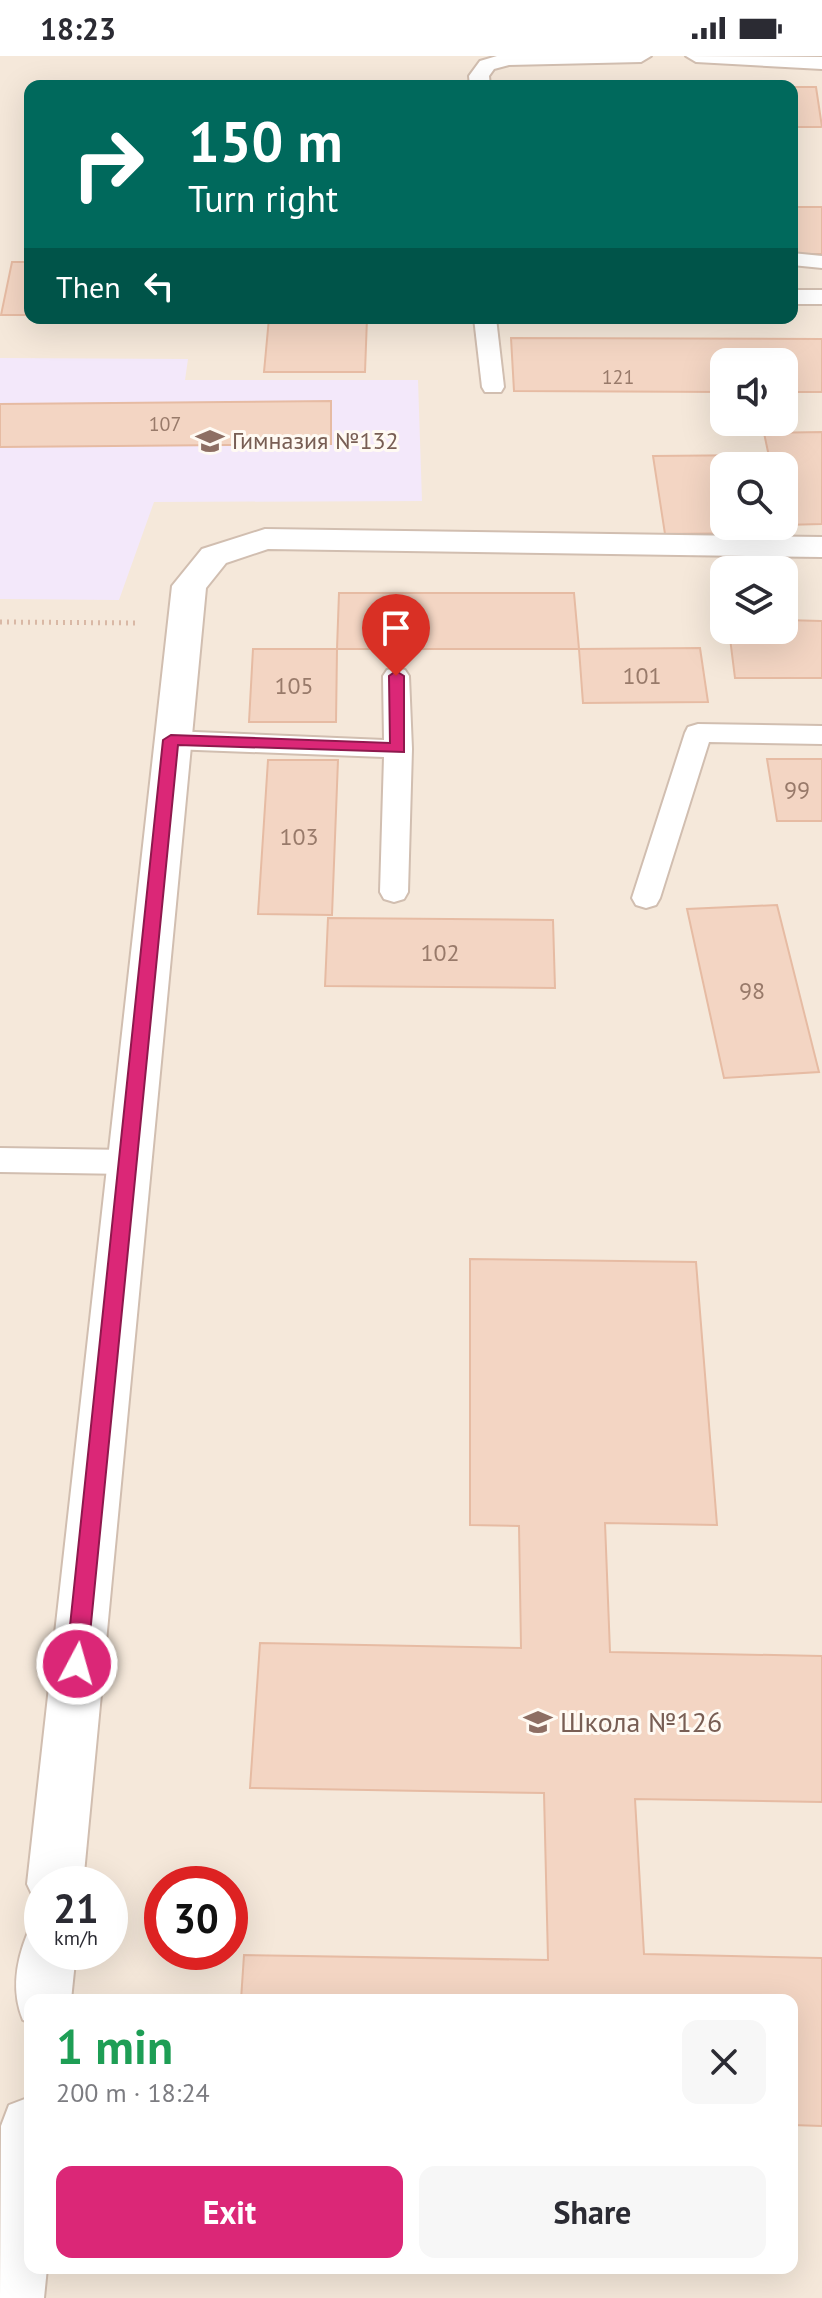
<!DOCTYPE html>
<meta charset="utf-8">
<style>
body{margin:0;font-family:"PT Sans",sans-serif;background:#f7f7f7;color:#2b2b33;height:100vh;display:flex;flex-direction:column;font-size:30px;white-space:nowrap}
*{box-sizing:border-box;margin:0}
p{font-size:26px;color:#7c7c81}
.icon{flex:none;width:44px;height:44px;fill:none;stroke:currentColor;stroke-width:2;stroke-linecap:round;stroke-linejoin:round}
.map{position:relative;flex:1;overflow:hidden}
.details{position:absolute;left:24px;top:1938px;width:774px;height:280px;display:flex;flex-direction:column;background:#fff;border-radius:16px;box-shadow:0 8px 32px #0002}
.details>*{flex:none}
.top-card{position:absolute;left:24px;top:24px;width:774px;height:244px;border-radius:16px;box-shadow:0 8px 32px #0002;background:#00695c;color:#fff;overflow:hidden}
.buttons{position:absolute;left:710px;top:292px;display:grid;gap:16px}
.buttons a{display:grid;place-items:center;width:88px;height:88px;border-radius:16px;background:#fff;box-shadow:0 8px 32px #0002;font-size:40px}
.speed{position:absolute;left:24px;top:1810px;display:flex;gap:16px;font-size:40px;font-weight:700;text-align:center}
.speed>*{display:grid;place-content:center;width:104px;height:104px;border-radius:50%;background:#fff;box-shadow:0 8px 32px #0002;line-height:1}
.speed small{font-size:20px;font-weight:400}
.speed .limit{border:12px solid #d22;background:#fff;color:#111}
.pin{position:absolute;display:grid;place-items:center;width:68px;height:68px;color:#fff;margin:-82px -34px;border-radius:50% 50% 50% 0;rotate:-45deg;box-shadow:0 0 8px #0007}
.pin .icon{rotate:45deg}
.me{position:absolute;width:88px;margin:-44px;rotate:6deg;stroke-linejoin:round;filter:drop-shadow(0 0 6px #0008)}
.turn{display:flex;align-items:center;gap:28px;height:168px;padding:0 32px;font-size:36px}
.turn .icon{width:104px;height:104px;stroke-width:2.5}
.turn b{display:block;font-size:56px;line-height:68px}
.then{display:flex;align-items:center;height:76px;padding:0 32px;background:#0003;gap:16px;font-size:30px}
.round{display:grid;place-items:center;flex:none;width:84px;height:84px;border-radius:16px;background:#f7f7f7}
.summary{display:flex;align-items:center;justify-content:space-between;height:136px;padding:0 32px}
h1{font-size:48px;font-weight:700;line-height:60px;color:#1e9e55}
.action{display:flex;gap:16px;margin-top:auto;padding:16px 32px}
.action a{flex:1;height:92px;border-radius:16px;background:#db2777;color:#fff;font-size:32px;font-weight:700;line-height:92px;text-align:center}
.action a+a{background:#f7f7f7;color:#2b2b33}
.status{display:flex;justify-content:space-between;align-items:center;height:56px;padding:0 40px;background:#fff;direction:ltr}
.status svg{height:22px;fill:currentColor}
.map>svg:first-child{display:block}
.residential{fill:#f5e8da;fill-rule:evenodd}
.education{fill:#f3e8fa}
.building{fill:#f3d5c3;stroke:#e6bba3;stroke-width:2}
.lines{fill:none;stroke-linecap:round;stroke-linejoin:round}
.lane-casing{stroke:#d1beb0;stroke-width:4}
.street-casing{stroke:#d1beb0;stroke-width:4}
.path{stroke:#d9b8a5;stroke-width:5;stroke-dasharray:2 5;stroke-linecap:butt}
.lane{fill:#fff;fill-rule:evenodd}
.street{fill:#fff;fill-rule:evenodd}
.route{fill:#db2777;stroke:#8e194d;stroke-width:2}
.labels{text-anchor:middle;stroke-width:6;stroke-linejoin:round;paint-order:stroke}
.far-number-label{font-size:20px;fill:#987a6a}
.far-education-label{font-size:24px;fill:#785e54;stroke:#fffaf3;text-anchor:start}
.number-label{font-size:24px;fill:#987a6a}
.education-label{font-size:28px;fill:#785e54;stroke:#fffaf3;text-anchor:start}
</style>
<div class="status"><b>18:23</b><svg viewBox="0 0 49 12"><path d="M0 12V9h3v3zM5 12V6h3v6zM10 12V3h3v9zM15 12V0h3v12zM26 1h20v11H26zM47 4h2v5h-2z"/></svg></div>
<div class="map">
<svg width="822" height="2242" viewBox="0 0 822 2242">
<rect width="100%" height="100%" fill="#fdf6ec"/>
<path class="residential" d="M 0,0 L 822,0 L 822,2242 L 0,2242 ZM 30,30 L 792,30 L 792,262 L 30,262 ZM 724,306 L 784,306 L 784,366 L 724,366 ZM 724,410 L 784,410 L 784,470 L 724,470 ZM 724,514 L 784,514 L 784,574 L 724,574 ZM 42,1828 L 110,1828 L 110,1896 L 42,1896 ZM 162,1828 L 230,1828 L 230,1896 L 162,1896 ZM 30,1944 L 792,1944 L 792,2212 L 30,2212 Z"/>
<path class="education" d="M 0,302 L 188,303 L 185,324 L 418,324 L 422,445 L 154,446 L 119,544 L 0,543 Z"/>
<g class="building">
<path d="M 792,31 L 816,31 L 822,71 L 792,71 Z"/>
<rect x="792" y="151" width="30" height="47"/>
<path d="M 12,206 L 30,206 L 30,259 L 1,259 Z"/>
<path d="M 269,262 L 367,262 L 365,316 L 264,316 Z"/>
<path d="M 511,282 L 822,283 L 822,336 L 784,336 L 784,306 L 724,306 L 724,336 L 514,335 Z"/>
<path d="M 331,345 L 331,388 L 0,391 L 0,348 Z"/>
<path d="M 822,376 L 822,468 L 784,469 L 784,410 L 771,410 L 764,377 Z"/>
<path d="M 761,399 L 763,410 L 724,410 L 724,470 L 776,470 L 777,477 L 665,478 L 653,400 Z"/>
<path d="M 339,537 L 574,537 L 579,593 L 337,593 Z"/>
<path d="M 784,564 L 822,565 L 822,622 L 735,622 L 729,574 L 784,574 Z"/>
<path d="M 700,592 L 708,646 L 583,647 L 579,593 Z"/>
<path d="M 253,593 L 337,593 L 336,666 L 249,666 Z"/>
<path d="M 767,703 L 822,703 L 822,765 L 777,765 Z"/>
<path d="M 268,704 L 338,704 L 332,859 L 258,858 Z"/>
<path d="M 777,849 L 819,1016 L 724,1022 L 687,853 Z"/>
<path d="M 328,862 L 553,864 L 555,932 L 325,930 Z"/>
<path d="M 470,1203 L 696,1206 L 717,1469 L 605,1467 L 610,1596 L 822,1600 L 822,1746 L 635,1743 L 644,1898 L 822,1902 L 822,2070 L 792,2069 L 792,1944 L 241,1944 L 244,1899 L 548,1904 L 544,1737 L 250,1732 L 260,1587 L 521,1592 L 519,1470 L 470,1469 Z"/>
</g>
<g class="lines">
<defs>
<g id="lane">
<path d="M 497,0 L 651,0 L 641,6 L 509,9 L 494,13 L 489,20 L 490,30 L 470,30 L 469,20 L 480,5 Z"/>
<path d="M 686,0 L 822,1 L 822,13 L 696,6 Z"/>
<path d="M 792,197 L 822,200 L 822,212 L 792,209 Z"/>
<rect x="792" y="234" width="30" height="14"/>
<path d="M 474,262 L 496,262 L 504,331 L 501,336 L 485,336 L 482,331 Z"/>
<path d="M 396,612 L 405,614 L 409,620 L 412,693 L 408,836 L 404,843 L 394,846 L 384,843 L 380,836 L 384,701 L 171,693 L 161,690 L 158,684 L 161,678 L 171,675 L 384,684 L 383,620 L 387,614 Z"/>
<path d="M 698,668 L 822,670 L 822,688 L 709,686 L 660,842 L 656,849 L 646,852 L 636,849 L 632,842 L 685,677 L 688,671 Z"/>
<path d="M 0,1092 L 128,1094 L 139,1097 L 144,1106 L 139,1115 L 128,1118 L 0,1116 Z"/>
</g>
<g id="street">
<path d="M 265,473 L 822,481 L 822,501 L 268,493 L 226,507 L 206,532 L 83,1828 L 42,1828 L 42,1850 L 36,1847 L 27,1828 L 172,530 L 202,493 Z"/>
<path d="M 42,1871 L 42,1896 L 76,1896 L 71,1944 L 30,1944 L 30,1967 L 23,1964 C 11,1935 16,1905 28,1876 Z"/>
<path d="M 30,2041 L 30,2212 L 47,2212 L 44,2242 L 0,2242 L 1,2070 L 9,2049 Z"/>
</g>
</defs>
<use href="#lane" class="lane-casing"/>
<use href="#street" class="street-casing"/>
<path class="path" d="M 0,566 L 139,567"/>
<use href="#lane" class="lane"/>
<use href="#street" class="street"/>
</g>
<path class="route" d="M 396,615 L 404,620 L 404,696 L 178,689 L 87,1608 L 84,1615 L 77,1618 L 69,1615 L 66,1608 L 163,684 L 171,679 L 390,687 L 389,620 Z"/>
<defs>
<symbol id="school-bare" viewBox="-9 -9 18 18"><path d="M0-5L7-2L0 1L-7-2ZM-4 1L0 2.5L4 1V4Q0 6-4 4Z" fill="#8d6e63" stroke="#fffaf3" stroke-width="2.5" paint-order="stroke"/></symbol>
</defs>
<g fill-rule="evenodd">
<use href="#school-bare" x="190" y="365" width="40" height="40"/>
<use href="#school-bare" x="518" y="1646" width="40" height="40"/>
</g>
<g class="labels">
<g class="far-number-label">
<text x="618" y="328">121</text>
<text x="165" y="375">107</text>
</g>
<g class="far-education-label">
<text x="232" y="393">Гимназия №132</text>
</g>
<g class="number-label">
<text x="642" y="628">101</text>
<text x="294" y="638">105</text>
<text x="797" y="742">99</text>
<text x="299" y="789">103</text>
<text x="440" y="905">102</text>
<text x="752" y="943">98</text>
</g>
<g class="education-label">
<text x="560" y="1676">Школа №126</text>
</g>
</g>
</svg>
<div class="buttons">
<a><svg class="icon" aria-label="sound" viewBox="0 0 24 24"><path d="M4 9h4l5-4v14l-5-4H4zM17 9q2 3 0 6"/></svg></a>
<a><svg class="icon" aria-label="search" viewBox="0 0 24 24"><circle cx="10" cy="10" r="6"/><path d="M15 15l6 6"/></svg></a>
<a><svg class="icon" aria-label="layers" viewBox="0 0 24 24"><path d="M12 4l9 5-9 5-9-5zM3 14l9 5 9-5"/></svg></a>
</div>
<div class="speed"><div>21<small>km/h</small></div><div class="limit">30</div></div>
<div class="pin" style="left:396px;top:620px;background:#d93025"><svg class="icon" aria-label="arrive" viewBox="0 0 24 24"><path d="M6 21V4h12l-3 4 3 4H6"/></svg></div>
<svg class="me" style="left:77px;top:1608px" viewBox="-20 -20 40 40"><circle r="17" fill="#db2777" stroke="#fff" stroke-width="3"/><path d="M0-11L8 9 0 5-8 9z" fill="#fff"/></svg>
<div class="top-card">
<div class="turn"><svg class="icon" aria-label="right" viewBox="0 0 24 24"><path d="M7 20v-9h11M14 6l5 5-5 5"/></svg><div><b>150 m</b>Turn right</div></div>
<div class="then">Then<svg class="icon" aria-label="left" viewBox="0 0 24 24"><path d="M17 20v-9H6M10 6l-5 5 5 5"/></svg></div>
</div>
<section class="details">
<div class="summary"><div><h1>1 min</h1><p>200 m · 18:24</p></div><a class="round"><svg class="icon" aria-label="close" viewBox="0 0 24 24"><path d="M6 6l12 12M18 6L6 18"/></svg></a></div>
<div class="action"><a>Exit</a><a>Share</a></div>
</section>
</div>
